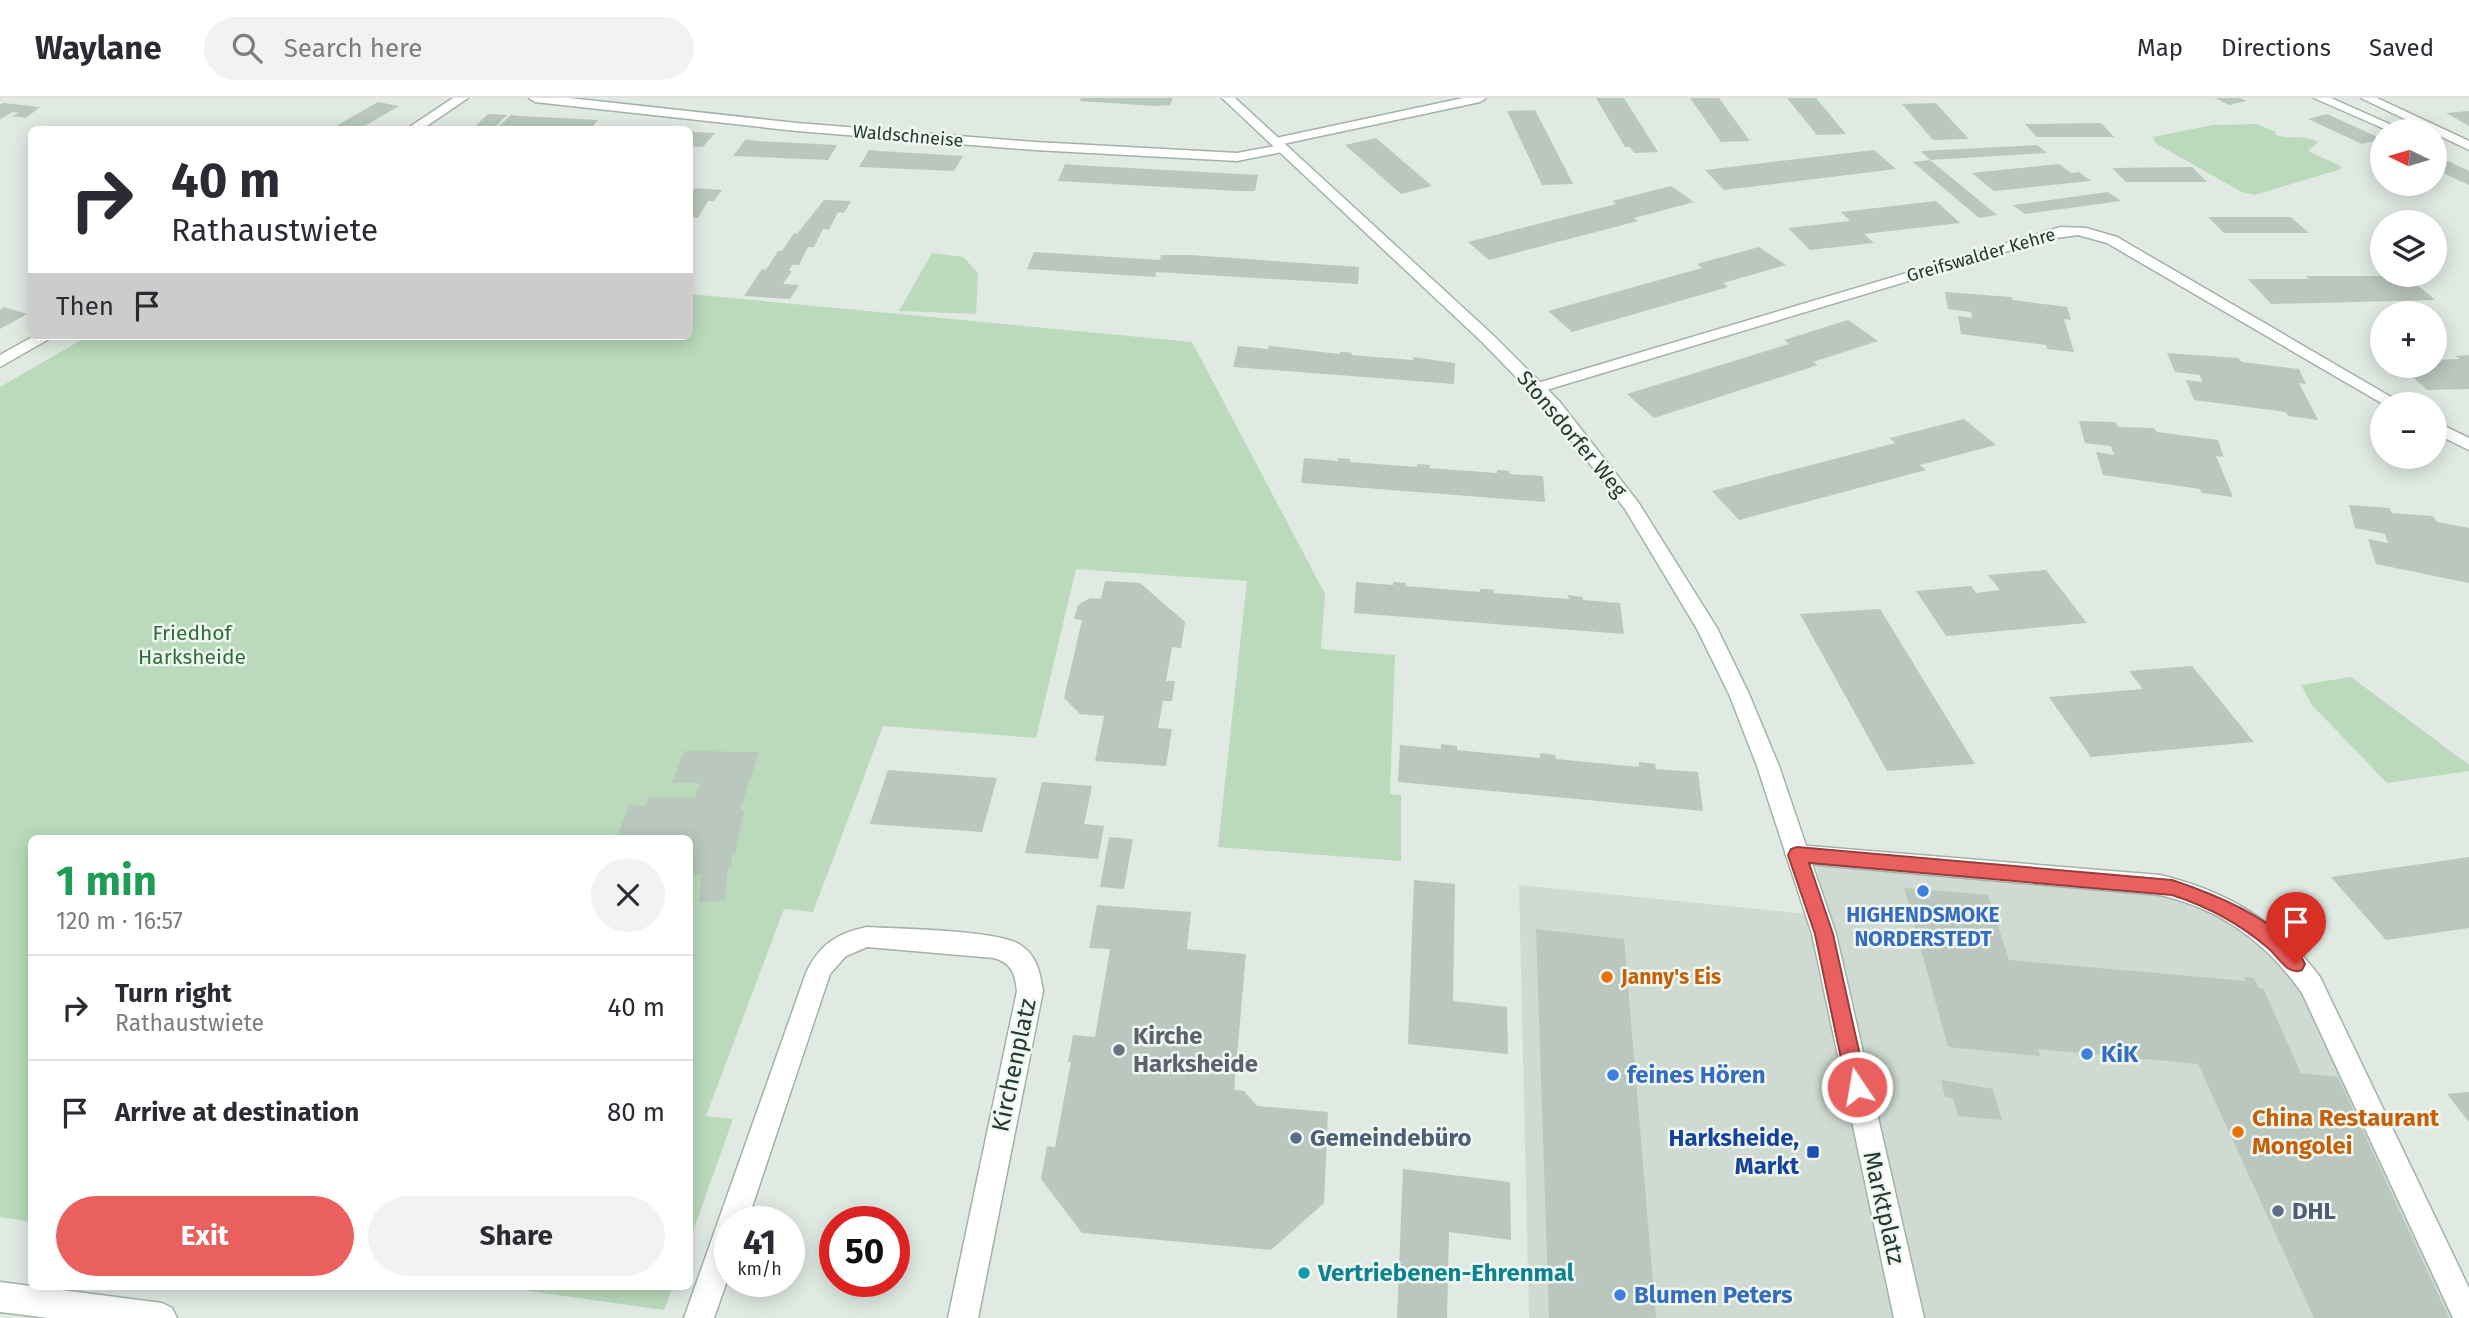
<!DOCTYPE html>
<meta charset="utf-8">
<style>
body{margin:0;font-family:"Fira Sans",sans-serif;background:#f2f2f3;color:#2b2b33;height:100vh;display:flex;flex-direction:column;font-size:26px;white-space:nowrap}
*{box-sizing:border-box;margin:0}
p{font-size:23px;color:#7c7c81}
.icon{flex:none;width:38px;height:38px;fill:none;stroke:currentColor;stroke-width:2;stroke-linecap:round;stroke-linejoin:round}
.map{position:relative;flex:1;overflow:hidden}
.drawer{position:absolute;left:28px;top:737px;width:665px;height:455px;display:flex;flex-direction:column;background:#fff;border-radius:10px;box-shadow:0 4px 18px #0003}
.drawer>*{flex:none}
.guide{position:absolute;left:28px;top:28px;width:665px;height:214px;border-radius:10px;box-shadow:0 4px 18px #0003;background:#fff;color:#2b2b33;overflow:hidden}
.needle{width:46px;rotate:275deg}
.fabs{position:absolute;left:2370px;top:21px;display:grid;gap:14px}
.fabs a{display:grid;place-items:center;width:77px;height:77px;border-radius:50%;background:#fff;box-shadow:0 4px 18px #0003;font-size:35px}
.speed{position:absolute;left:714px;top:1108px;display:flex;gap:14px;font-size:35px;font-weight:700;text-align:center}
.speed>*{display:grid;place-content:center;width:91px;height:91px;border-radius:50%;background:#fff;box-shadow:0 4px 18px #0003;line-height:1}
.speed small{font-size:18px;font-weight:400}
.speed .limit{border:10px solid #d22;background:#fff;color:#111}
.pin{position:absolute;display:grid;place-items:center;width:60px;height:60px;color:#fff;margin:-72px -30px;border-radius:50% 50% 50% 0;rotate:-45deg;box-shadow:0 0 7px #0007}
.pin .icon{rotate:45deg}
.me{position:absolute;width:77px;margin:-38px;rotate:348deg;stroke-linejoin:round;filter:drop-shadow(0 0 5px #0008)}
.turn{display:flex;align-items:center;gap:24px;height:147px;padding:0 28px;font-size:32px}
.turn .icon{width:91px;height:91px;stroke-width:2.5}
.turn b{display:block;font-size:49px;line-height:60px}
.then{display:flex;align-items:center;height:66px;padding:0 28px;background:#0003;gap:14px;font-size:26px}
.round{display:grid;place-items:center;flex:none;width:74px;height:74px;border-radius:37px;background:#f2f2f3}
.summary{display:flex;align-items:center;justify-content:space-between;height:119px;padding:0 28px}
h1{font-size:42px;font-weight:700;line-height:52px;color:#1e9e55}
.button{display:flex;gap:14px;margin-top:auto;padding:14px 28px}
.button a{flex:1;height:80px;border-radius:42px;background:#e9605f;color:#fff;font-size:28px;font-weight:700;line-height:80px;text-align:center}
.button a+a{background:#f2f2f3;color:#2b2b33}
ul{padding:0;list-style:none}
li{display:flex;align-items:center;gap:21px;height:105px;padding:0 28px;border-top:2px solid #e1e1e2}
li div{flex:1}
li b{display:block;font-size:26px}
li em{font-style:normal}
header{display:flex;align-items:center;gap:42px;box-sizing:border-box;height:98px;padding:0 35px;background:#fff;border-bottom:2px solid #e1e1e2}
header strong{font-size:33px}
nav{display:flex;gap:38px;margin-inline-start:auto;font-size:24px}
.search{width:490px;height:63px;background:#f2f2f3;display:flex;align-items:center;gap:18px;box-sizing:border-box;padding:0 24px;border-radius:38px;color:#7c7c81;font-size:26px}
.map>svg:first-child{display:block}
.built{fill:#cedad2}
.green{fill:#badabb}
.building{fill:#b9c7be}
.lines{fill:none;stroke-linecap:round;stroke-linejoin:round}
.street-casing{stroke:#a3b1a9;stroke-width:3}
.secondary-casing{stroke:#a0b5a8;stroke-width:3}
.street{fill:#fff;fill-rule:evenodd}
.secondary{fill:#fff;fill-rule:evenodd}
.route{fill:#e9605f;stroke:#973e3e;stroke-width:2}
.shop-dot{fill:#3f7fe0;stroke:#f0f7f2;stroke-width:2.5}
.food-dot{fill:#e8710a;stroke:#f0f7f2;stroke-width:2.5}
.worship-dot{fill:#6b7280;stroke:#f0f7f2;stroke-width:2.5}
.service-dot{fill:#5c6f8a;stroke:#f0f7f2;stroke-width:2.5}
.transit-dot{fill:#1a4fb4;stroke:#f0f7f2;stroke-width:2.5}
.culture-dot{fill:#0f9aa8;stroke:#f0f7f2;stroke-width:2.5}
.labels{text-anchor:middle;stroke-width:5;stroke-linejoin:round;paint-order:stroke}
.far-street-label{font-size:18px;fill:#22392d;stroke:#f0f7f2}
.street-label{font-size:21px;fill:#22392d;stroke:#f0f7f2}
.park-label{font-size:21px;fill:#2f6d38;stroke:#f0f7f2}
.shop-label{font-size:21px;font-weight:bold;fill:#366cbe;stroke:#f0f7f2}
.food-label{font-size:21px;font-weight:bold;fill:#c56008;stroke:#f0f7f2;text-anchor:start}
.near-worship-label{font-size:24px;font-weight:bold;fill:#5b616d;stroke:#f0f7f2;text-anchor:start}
.near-shop-label{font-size:24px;font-weight:bold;fill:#366cbe;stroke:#f0f7f2;text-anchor:start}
.near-street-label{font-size:24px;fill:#22392d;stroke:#f0f7f2}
.near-food-label{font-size:24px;font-weight:bold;fill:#c56008;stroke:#f0f7f2;text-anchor:start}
.near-service-label{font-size:24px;font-weight:bold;fill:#4e5e75;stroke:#f0f7f2;text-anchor:start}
.near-transit-label{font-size:24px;font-weight:bold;fill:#164399;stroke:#f0f7f2;text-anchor:end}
.near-culture-label{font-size:24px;font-weight:bold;fill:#0d838f;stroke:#f0f7f2;text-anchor:start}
</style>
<header>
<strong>Waylane</strong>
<div class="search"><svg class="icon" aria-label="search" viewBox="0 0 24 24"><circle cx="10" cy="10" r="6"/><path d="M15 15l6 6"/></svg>Search here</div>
<nav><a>Map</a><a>Directions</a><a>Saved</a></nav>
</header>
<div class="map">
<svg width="2469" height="1220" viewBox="0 0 2469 1220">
<rect width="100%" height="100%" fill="#e0eae3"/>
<path class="built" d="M 1815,761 L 2184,795 L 2293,867 L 2464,1220 L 1529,1220 L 1519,787 L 1828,818 Z"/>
<g class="green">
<path d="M 2256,26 L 2276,34 L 2276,37 C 2291,42 2303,36 2318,44 L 2308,53 L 2341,68 L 2341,71 L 2255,97 L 2242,94 L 2155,45 L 2153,39 L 2213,27 Z"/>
<path d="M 932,155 L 963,159 L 978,175 L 976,216 L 899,213 Z"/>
<path d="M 690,196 L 1192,244 L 1325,496 L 1321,551 L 1395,557 L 1390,696 L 1401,697 L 1401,763 L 1218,749 L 1247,483 L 1076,471 L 1036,640 L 883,628 L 813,814 L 784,811 L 706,1018 L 733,1021 L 690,1142 L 690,740 L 32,740 L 31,1124 L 0,1119 L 0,289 L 88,238 L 690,238 Z"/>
<path d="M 2351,579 L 2469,667 L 2469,673 L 2387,685 L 2312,607 L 2301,587 Z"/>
<path d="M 493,1188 L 673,1188 L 664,1212 Z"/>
</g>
<g class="building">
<path d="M 1081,0 L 1173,0 L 1170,7 L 1154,8 L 1080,3 Z"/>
<path d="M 1596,0 L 1624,0 L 1658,54 L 1634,55 L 1630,49 L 1625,49 Z"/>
<path d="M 1690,0 L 1719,0 L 1750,43 L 1721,44 Z"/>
<path d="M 1787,0 L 1816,0 L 1846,36 L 1817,37 Z"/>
<path d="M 2215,0 L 2240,0 L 2247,3 L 2229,7 Z"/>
<path d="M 378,4 L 399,8 L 358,32 L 329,32 Z"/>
<path d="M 3,5 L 40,9 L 26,20 L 12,18 L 19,15 L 13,14 L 0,21 L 0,7 Z"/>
<path d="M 1936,5 L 1952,23 L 1969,41 L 1933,42 L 1902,6 Z"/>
<path d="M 1535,12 L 1566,72 L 1573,86 L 1542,87 L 1507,13 Z"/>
<path d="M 2469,13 L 2469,28 L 2446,15 Z"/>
<path d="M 488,16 L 507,17 L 492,32 L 471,32 Z"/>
<path d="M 2327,16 L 2382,41 L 2362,46 L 2308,21 Z"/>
<path d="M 511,17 L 519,18 L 598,22 L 590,32 L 495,32 Z"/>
<path d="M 2101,25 L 2114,39 L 2037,39 L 2025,26 Z"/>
<path d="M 690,33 L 695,34 L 715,35 L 703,49 L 690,48 Z"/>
<path d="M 1376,40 L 1432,88 L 1401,96 L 1345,47 Z"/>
<path d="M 746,41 L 755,43 L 837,47 L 828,62 L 733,58 Z"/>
<path d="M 2037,47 L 2047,55 L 1930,62 L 1921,53 Z"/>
<path d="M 869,52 L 879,53 L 963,58 L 954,73 L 859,69 Z"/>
<path d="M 1874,52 L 1896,71 L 1724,92 L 1705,72 Z"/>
<path d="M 2437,58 L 2469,73 L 2469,87 L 2434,71 L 2434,59 Z"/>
<path d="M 1930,62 L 1997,117 L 1979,120 L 1913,64 Z"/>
<path d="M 1065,66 L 1075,67 L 1258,77 L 1255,93 L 1238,93 L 1058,83 Z"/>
<path d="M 2059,66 L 2071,75 L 2079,74 L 2091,83 L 1994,93 L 1972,75 Z"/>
<path d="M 2192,69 L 2207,84 L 2126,84 L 2112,70 Z"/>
<path d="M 1671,88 L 1694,104 L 1634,120 L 1638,123 L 1489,162 L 1468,144 L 1616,106 L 1612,103 Z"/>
<path d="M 695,90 L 722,92 L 714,103 L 708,103 L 698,120 L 690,119 L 690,98 Z"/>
<path d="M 2108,94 L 2121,103 L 2025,116 L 2013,107 Z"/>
<path d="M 824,102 L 851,103 L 844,115 L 838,114 L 829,132 L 823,131 L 814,149 L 808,149 L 799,167 L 792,167 L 789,173 L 792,173 L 783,186 L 799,187 L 790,201 L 744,198 L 762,171 L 766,172 L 778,153 L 782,153 L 794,135 L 797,136 Z"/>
<path d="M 1936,103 L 1960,125 L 1864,136 L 1874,145 L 1810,152 L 1788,130 L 1850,123 L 1841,114 Z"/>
<path d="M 2208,119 L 2291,119 L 2309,135 L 2224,135 Z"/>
<path d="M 1759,149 L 1786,167 L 1723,185 L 1728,189 L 1572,234 L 1548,213 L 1702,170 L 1697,166 Z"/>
<path d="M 1034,154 L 1160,162 L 1161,157 L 1190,157 L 1359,169 L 1358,186 L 1156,174 L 1155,179 L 1027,171 Z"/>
<path d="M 2306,178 L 2407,178 L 2435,202 L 2271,206 L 2248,181 L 2309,181 Z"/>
<path d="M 1945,194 L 2011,199 L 2013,202 L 2067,209 L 2071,222 L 2064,221 L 2074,254 L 2047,251 L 2046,247 L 1961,236 L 1958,218 L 1972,220 L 1971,214 L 1948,211 Z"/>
<path d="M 4,209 L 27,216 L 0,231 L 0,212 Z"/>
<path d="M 1848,222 L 1878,243 L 1813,264 L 1818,267 L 1654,320 L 1627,296 L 1789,246 L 1784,242 Z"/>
<path d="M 1238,248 L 1268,251 L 1269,248 L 1340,256 L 1340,254 L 1346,254 L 1352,255 L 1351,257 L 1413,262 L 1413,259 L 1455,265 L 1454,286 L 1233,269 Z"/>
<path d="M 2167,255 L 2238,260 L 2242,264 L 2299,271 L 2306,286 L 2299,285 L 2318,322 L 2288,318 L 2286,314 L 2194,302 L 2186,282 L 2202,284 L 2200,277 L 2175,274 Z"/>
<path d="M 2469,257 L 2469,291 L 2427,292 L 2401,268 L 2434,268 L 2434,262 L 2460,261 L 2455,258 Z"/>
<path d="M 1964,321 L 1996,347 L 1920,367 L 1926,372 L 1739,422 L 1712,393 L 1895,345 L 1890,340 Z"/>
<path d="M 2079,323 L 2115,324 L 2118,329 L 2154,330 L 2157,334 L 2218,342 L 2224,359 L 2216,358 L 2233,399 L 2202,395 L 2200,391 L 2103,377 L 2096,354 L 2114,357 L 2111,348 L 2085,345 Z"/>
<path d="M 1304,360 L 1338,363 L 1338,360 L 1350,361 L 1350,364 L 1417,369 L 1417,366 L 1430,367 L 1429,370 L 1497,375 L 1497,372 L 1509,373 L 1510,376 L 1543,378 L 1545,404 L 1301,385 Z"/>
<path d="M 2349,407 L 2389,410 L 2392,415 L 2433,418 L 2437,424 L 2469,430 L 2469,485 L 2376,466 L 2368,441 L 2388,445 L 2385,436 L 2355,430 Z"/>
<path d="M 2046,472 L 2087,525 L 1946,538 L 1916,493 L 1971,488 L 1976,495 L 2000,492 L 1988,477 Z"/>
<path d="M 1105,483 L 1140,485 L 1185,524 L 1181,550 L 1172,549 L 1166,583 L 1175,583 L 1172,603 L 1163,603 L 1158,630 L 1172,631 L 1166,668 L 1095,663 L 1104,618 L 1080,616 L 1064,600 L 1082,522 L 1074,521 L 1078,507 L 1090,500 L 1101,501 Z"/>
<path d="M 1356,484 L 1393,487 L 1393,484 L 1406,485 L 1406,488 L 1480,494 L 1480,491 L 1487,491 L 1494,492 L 1494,495 L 1569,501 L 1568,497 L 1575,498 L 1583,499 L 1583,502 L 1620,505 L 1624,536 L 1354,515 Z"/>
<path d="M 1880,511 L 1975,666 L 1887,673 L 1800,516 Z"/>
<path d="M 2192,568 L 2254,644 L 2091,659 L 2049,599 L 2143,591 L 2129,573 Z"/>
<path d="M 1441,646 L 1457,648 L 1457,652 L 1540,660 L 1540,655 L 1555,657 L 1556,661 L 1639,669 L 1639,664 L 1655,666 L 1656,671 L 1698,674 L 1703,713 L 1398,684 L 1400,647 L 1441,651 Z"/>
<path d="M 684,653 L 759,654 L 740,712 L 744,713 L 735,755 L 732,756 L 731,768 L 728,769 L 725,802 L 699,805 L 702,775 L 690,777 L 690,740 L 617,740 L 629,707 L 645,708 L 649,699 L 695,699 L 700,685 L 672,685 Z"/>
<path d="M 888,672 L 997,680 L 982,734 L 870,726 Z"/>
<path d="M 1042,684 L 1092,688 L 1084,726 L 1104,728 L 1098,761 L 1025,755 Z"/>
<path d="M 1109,739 L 1133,741 L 1124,791 L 1100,789 Z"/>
<path d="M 2469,759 L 2469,830 L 2386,842 L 2331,779 Z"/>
<path d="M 1414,782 L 1455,786 L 1453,903 L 1507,909 L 1508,956 L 1408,946 Z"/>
<path d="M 1904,790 L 1988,797 L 2009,862 L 2246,883 L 2244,879 L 2254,880 L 2259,890 L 2263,890 L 2301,975 L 2338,979 L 2449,1220 L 2314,1220 L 2198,966 L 2038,951 L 2040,958 L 1948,949 Z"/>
<path d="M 1097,807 L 1191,814 L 1187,851 L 1246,856 L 1234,992 L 1244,993 L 1257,1008 L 1328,1014 L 1324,1105 L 1271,1152 L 1082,1135 L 1041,1081 L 1047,1048 L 1055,1049 L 1071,964 L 1068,964 L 1073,937 L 1095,939 L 1110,851 L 1089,850 Z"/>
<path d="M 1536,831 L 1624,841 L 1656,1220 L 1549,1220 Z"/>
<path d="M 1941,982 L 1993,991 L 2002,1022 L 1958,1018 L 1953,1000 L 1945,999 Z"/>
<path d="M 2469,994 L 2469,1024 L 2447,996 Z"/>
<path d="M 1403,1071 L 1510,1084 L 1511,1142 L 1449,1134 L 1447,1220 L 1397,1220 Z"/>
</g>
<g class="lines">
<defs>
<g id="street">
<path d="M 529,0 L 569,0 L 797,25 L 1035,44 L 1237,55 L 1275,48 L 1270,44 L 1276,40 L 1463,0 L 1486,0 L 1480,4 L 1283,46 L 1289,50 L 1287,53 L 1237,63 L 1035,52 L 797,33 L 535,4 Z"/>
<path d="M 2314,0 L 2331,0 L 2405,33 L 2389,33 Z"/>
<path d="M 2361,0 L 2377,0 L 2469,43 L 2469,52 Z"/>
<path d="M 2061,129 L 2086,130 L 2117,139 L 2403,306 L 2383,306 L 2107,145 L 2078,137 L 2048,141 L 1543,293 L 1531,293 L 1529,290 L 1531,287 Z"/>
<path d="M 2434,323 L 2469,340 L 2469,352 L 2434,335 Z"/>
<path d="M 1797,747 L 2160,777 C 2227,793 2279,824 2320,879 L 2469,1190 L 2469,1220 L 2453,1220 L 2302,895 C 2266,844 2221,811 2160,797 L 1797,765 L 1789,763 L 1785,756 L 1789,749 Z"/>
<path d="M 867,829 C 899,831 995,832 1019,846 C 1037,857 1040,874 1043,893 L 978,1220 L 948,1220 L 1017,893 C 1015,876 1012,865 994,860 L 867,849 L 846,858 L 830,876 L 747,1124 L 730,1124 L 730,1174 L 714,1220 L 684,1220 L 806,875 C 819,847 837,835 867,829 Z"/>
</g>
<g id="secondary">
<path d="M 453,0 L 468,0 L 421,32 L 405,32 Z"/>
<path d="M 1222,0 L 1235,0 L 1494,238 L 1559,303 L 1638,404 L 1717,530 L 1749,596 L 1779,668 L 1836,836 L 1924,1220 L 1894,1220 L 1812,836 L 1757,668 L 1729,596 L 1697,531 L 1625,411 L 1547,311 L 1482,244 Z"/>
<path d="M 34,238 L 54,238 L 0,269 L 0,257 Z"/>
<path d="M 0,1184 L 162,1205 L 172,1210 L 177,1220 L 49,1220 L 0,1214 Z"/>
</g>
</defs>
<use href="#street" class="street-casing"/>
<use href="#secondary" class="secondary-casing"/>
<use href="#street" class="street"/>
<use href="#secondary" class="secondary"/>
</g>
<path class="route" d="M 1797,749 L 2172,782 C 2214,796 2285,823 2305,866 L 2302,872 C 2287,878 2279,859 2268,850 C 2239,825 2209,809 2172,797 L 1809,765 L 1833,836 L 1867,989 L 1864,996 L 1857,998 L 1850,996 L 1847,989 L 1815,836 L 1788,757 L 1791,751 Z"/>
<g class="shop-dot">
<circle cx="1923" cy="793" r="7"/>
<circle cx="2087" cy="956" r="7"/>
<circle cx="1613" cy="977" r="7"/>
<circle cx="1620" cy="1197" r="7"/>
</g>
<g class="food-dot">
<circle cx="1607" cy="879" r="7"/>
<circle cx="2238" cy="1034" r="7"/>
</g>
<circle class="worship-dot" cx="1119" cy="952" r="7"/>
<g class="service-dot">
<circle cx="1296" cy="1040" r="7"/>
<circle cx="2278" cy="1113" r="7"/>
</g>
<rect class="transit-dot" x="1806" y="1047" width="14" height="14" rx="3.5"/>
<circle class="culture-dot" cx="1304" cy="1175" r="7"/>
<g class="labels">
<g class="far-street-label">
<text transform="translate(908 38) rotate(5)" y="6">Waldschneise</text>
<text transform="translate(1981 157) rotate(-16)" y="6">Greifswalder Kehre</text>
</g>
<g class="street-label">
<text transform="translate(1572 336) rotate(50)" y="7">Stonsdorfer Weg</text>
</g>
<g class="park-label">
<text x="192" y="542">Friedhof<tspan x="192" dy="24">Harksheide</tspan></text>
</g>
<g class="shop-label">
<text x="1923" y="824">HIGHENDSMOKE<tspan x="1923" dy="24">NORDERSTEDT</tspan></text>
</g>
<g class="food-label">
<text x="1621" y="886">Janny's Eis</text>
</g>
<g class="near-worship-label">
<text x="1133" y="946">Kirche<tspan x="1133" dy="28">Harksheide</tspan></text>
</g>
<g class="near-shop-label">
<text x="2101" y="964">KiK</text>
<text x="1627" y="985">feines Hören</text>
<text x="1634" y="1205">Blumen Peters</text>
</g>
<g class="near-street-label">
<text transform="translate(1014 967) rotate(-78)" y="8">Kirchenplatz</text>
<text transform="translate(1884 1110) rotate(77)" y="8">Marktplatz</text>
</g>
<g class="near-food-label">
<text x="2252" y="1028">China Restaurant<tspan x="2252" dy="28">Mongolei</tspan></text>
</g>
<g class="near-service-label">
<text x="1310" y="1048">Gemeindebüro</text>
<text x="2292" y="1121">DHL</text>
</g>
<g class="near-transit-label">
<text x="1799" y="1048">Harksheide,<tspan x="1799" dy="28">Markt</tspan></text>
</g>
<g class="near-culture-label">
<text x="1318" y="1183">Vertriebenen-Ehrenmal</text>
</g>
</g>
</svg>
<div class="fabs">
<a><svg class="needle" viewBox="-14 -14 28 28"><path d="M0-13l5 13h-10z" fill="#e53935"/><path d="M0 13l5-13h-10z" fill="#7c7c81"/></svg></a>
<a><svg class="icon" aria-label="layers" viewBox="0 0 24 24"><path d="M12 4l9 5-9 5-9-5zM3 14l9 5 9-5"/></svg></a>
<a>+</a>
<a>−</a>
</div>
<div class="speed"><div>41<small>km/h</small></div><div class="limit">50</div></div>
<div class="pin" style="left:2296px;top:866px;background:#d93025"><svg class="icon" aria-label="arrive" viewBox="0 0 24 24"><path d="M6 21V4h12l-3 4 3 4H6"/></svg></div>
<svg class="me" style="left:1857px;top:989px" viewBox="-20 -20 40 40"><circle r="17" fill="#e9605f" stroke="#fff" stroke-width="3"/><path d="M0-11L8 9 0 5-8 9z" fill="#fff"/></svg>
<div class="guide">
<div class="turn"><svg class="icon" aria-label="right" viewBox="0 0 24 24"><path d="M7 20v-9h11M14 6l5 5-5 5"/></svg><div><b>40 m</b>Rathaustwiete</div></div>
<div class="then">Then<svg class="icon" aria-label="arrive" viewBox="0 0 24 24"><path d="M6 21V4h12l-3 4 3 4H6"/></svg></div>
</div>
<section class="drawer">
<div class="summary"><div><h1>1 min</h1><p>120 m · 16:57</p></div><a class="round"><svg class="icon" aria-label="close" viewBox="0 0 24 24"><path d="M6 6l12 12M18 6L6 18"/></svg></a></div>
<ul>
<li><svg class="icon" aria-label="right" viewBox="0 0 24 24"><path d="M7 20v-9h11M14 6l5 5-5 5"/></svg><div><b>Turn right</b><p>Rathaustwiete</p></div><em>40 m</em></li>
<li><svg class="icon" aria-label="arrive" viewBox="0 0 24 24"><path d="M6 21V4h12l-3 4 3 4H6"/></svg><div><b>Arrive at destination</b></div><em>80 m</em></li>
</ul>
<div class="button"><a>Exit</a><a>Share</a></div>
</section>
</div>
